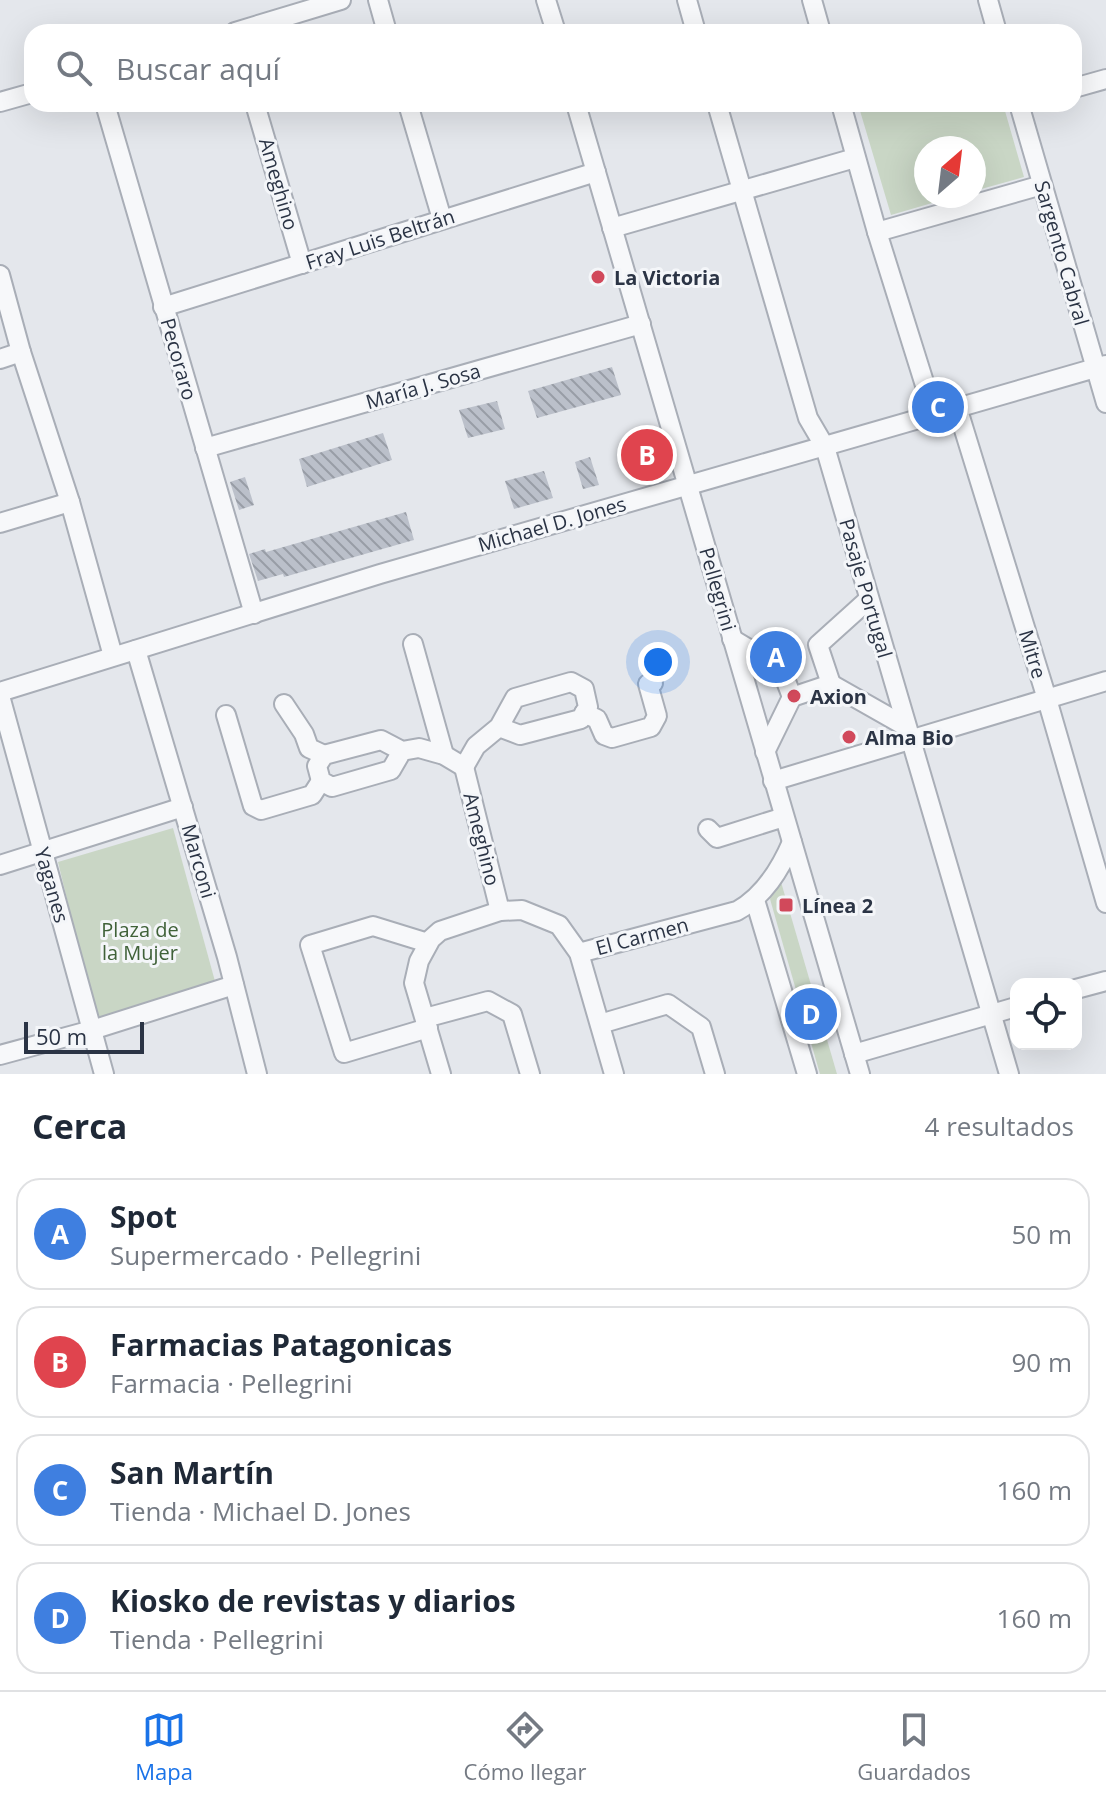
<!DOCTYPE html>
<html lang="es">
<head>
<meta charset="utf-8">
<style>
	:root { --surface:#fff; --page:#f6f6f7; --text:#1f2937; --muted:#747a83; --line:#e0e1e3; --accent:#1a73e8 }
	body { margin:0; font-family:"Open Sans",sans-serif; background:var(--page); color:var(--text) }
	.controls { position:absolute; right:24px; bottom:24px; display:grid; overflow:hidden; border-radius:16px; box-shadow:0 8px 32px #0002 }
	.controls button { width:72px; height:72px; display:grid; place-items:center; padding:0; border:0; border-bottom:2px solid var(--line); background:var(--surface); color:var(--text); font:40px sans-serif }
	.compass { position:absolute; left:914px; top:136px; width:72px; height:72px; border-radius:50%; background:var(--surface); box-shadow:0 8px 32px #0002; rotate:28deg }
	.scale { position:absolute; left:24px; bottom:20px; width:120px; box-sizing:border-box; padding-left:8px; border:4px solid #2b3445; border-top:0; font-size:22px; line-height:28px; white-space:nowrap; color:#2b3445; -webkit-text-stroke:6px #f4f6f9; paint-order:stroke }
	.you { position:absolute; left:658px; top:662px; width:28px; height:28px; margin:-20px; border:6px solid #fff; border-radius:50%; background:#1a73e8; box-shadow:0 0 0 12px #1a73e833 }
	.badge { display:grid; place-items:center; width:52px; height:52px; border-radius:50%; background:var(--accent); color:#fff; font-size:26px; font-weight:700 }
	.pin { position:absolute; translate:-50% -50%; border:4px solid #fff; box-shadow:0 2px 8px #0006 }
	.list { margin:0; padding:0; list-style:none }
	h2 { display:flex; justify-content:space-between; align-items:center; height:104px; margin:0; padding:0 32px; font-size:34px }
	h2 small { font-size:26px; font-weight:400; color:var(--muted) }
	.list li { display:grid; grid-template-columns:52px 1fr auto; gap:24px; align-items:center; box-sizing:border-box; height:112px; margin:0 16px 16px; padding:0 16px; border:2px solid var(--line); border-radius:24px }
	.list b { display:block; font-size:30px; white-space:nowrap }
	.list p { margin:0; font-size:26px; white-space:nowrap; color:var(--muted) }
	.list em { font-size:26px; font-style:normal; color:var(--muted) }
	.icon { flex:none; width:44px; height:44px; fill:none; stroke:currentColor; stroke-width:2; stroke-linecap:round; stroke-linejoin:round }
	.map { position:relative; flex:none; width:1106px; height:1074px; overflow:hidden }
	.search { position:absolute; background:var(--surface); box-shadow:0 8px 32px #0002; left:24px; right:24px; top:24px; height:88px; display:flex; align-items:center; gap:20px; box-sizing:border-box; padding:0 28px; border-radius:24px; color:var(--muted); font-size:30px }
	.sheet { height:616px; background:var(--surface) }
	nav { display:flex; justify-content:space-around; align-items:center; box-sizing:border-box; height:112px; border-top:2px solid var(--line); background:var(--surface); font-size:22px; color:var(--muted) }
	nav a { display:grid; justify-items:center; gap:4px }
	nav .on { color:var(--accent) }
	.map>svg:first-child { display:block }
	.green { fill:#c9d6c5 }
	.building { fill:url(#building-back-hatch) }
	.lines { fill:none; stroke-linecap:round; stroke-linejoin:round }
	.minor-casing { stroke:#a9aeb7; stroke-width:22 }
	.minor { stroke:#f7f8fa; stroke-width:18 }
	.poi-dot { fill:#d1495b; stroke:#f4f6f9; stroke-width:3 }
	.labels { text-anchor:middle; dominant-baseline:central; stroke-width:6; stroke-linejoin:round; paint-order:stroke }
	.street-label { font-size:20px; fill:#2b3445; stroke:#f4f6f9 }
	.poi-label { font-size:20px; font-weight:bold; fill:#2b3445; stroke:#f4f6f9; text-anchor:start }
	.park-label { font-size:20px; fill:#3f6138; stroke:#f4f6f9 }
</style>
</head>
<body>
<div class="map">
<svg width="1106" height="1074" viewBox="0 0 1106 1074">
	<defs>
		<pattern id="building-back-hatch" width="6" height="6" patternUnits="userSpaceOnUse" patternTransform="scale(2)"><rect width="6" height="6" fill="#bbc0ca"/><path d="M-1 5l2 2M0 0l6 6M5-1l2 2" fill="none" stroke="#989da6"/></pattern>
	</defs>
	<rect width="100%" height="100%" fill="#e4e7ec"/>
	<g class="green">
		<polygon points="858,104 1003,104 1024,177 974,191 974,148 926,148 926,196 956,196 891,215"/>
		<polygon points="173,828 216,985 97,1023 58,862"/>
		<polygon points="781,882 837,1074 820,1074 770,899"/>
	</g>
	<g class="building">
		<polygon points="612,367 621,395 537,418 528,391"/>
		<polygon points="497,401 505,429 468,438 459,410"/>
		<polygon points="383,433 392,460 307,487 299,459"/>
		<polygon points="590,457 599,485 583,489 575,462"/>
		<polygon points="544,471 553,498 514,509 505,481"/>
		<polygon points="245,477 254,505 239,510 230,482"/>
		<polygon points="406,512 414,540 284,577 283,574 258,581 249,554 265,549 266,552"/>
	</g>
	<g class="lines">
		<defs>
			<g id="minor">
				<polyline points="378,0 387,32"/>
				<polyline points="546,0 556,32"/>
				<polyline points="687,0 696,32"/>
				<polyline points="812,0 821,32"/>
				<polyline points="988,0 997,32"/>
				<polyline points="235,32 341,0"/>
				<polyline points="1074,88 1106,79"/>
				<polyline points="0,102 32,93"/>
				<polyline points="105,104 254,614"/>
				<polyline points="255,104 302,264"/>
				<polyline points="408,104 442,219"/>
				<polyline points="576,104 860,1074"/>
				<polyline points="717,104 808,418 825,447 1009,1074"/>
				<polyline points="841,104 877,232 934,414"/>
				<polyline points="1019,104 1106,403"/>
				<polyline points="612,228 855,158"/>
				<polyline points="877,232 1042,185"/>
				<polyline points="0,275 21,352 70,502 113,656"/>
				<polyline points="163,307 596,172"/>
				<polyline points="0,359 21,352"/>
				<polyline points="957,407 1047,699 1106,903"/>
				<polyline points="205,448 641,324"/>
				<polyline points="0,523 70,502"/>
				<polyline points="732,639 781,668 792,697"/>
				<polyline points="413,644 444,755"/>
				<polyline points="136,650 227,957 257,1074"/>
				<polyline points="831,684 818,645 869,599"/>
				<polyline points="0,692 380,574 1106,365"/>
				<polyline points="0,696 104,1074"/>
				<polyline points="284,704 304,734 309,748 324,755"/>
				<polyline points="584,713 597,719 604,735 612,738 651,727 657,716 648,684 653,683"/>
				<polyline points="226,715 253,806 261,810 312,795 321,781"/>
				<polyline points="402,751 391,770 332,787 321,781 317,766 324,755 381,740 402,751 419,748 444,755 464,767 476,746 499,727 515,698 571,682 584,689 588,707 581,719 520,735 499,727"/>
				<polyline points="765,752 792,697 831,684 905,726"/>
				<polyline points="464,767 500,911"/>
				<polyline points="773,781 1106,681"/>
				<polyline points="708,829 717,838 784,817"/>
				<polyline points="0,865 183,807"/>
				<polyline points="755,900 807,1074"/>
				<path d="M579 953 737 911C764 896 780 870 792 842"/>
				<polyline points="1076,989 1106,981"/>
				<polyline points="425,1018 488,1001 512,1014 530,1074"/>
				<polyline points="600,1024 668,1004 701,1027 715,1074"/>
				<polyline points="428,1028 344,1053 310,945 373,926 428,943"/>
				<polyline points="854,1054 1016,1007"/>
				<polyline points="0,1055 92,1030 234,985"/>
				<polyline points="441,1074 414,983 419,961 431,939 440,931 500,911 522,910 559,925 579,953 614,1074"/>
			</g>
		</defs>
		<use href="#minor" class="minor-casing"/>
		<use href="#minor" class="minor"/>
	</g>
	<g class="poi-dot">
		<circle cx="598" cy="277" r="8"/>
		<circle cx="794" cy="696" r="8"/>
		<circle cx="849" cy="737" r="8"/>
		<rect x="778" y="897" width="16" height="16" rx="4"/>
	</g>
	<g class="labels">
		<g class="street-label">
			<text transform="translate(279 184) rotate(74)">Ameghino</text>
			<text transform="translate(380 239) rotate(-18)">Fray Luis Beltrán</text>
			<text transform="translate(1062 253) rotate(74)">Sargento Cabral</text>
			<text transform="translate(179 359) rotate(74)">Pecoraro</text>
			<text transform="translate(423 386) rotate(-16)">María J. Sosa</text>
			<text transform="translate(552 524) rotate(-16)">Michael D. Jones</text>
			<text transform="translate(866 588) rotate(74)">Pasaje Portugal</text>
			<text transform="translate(718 589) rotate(74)">Pellegrini</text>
			<text transform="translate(1033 654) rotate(73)">Mitre</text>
			<text transform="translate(482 839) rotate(76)">Ameghino</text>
			<text transform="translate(199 861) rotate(74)">Marconi</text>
			<text transform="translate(52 885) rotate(74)">Yaganes</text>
			<text transform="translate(642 936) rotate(-15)">El Carmen</text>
		</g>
		<g class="poi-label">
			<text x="614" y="277">La Victoria</text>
			<text x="810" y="696">Axion</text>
			<text x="865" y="737">Alma Bio</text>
			<text x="802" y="905">Línea 2</text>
		</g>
		<g class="park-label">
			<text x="140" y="929">Plaza de<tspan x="140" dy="23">la Mujer</tspan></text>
		</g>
	</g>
</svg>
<div class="controls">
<button><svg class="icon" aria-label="locate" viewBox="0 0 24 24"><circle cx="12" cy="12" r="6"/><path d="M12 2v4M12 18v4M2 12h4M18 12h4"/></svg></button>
</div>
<svg class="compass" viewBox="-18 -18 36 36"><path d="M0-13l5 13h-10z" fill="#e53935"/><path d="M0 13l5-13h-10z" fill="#747a83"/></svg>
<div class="scale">50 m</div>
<div class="you"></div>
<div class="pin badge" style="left:776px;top:657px;background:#3f7fe0">A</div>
<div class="pin badge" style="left:647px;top:455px;background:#e0444e">B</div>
<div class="pin badge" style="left:938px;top:407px;background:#3f7fe0">C</div>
<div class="pin badge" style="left:811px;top:1014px;background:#3f7fe0">D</div>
<div class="search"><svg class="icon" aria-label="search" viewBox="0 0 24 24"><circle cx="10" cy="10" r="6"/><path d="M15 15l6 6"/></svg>Buscar aquí</div>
</div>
<section class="sheet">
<h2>Cerca<small>4 resultados</small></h2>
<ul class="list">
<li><span class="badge" style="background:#3f7fe0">A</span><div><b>Spot</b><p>Supermercado · Pellegrini</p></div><em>50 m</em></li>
<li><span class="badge" style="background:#e0444e">B</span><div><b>Farmacias Patagonicas</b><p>Farmacia · Pellegrini</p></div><em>90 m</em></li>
<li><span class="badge" style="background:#3f7fe0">C</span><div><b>San Martín</b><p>Tienda · Michael D. Jones</p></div><em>160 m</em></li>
<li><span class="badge" style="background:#3f7fe0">D</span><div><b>Kiosko de revistas y diarios</b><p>Tienda · Pellegrini</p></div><em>160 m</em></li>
</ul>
</section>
<nav>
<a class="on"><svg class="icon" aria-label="map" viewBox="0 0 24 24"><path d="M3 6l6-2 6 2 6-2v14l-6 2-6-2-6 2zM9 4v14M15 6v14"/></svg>Mapa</a>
<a><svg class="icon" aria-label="directions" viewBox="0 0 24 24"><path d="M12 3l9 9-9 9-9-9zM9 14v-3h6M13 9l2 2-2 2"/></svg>Cómo llegar</a>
<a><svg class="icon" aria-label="saved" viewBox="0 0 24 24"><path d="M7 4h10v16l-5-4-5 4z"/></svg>Guardados</a>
</nav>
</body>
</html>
